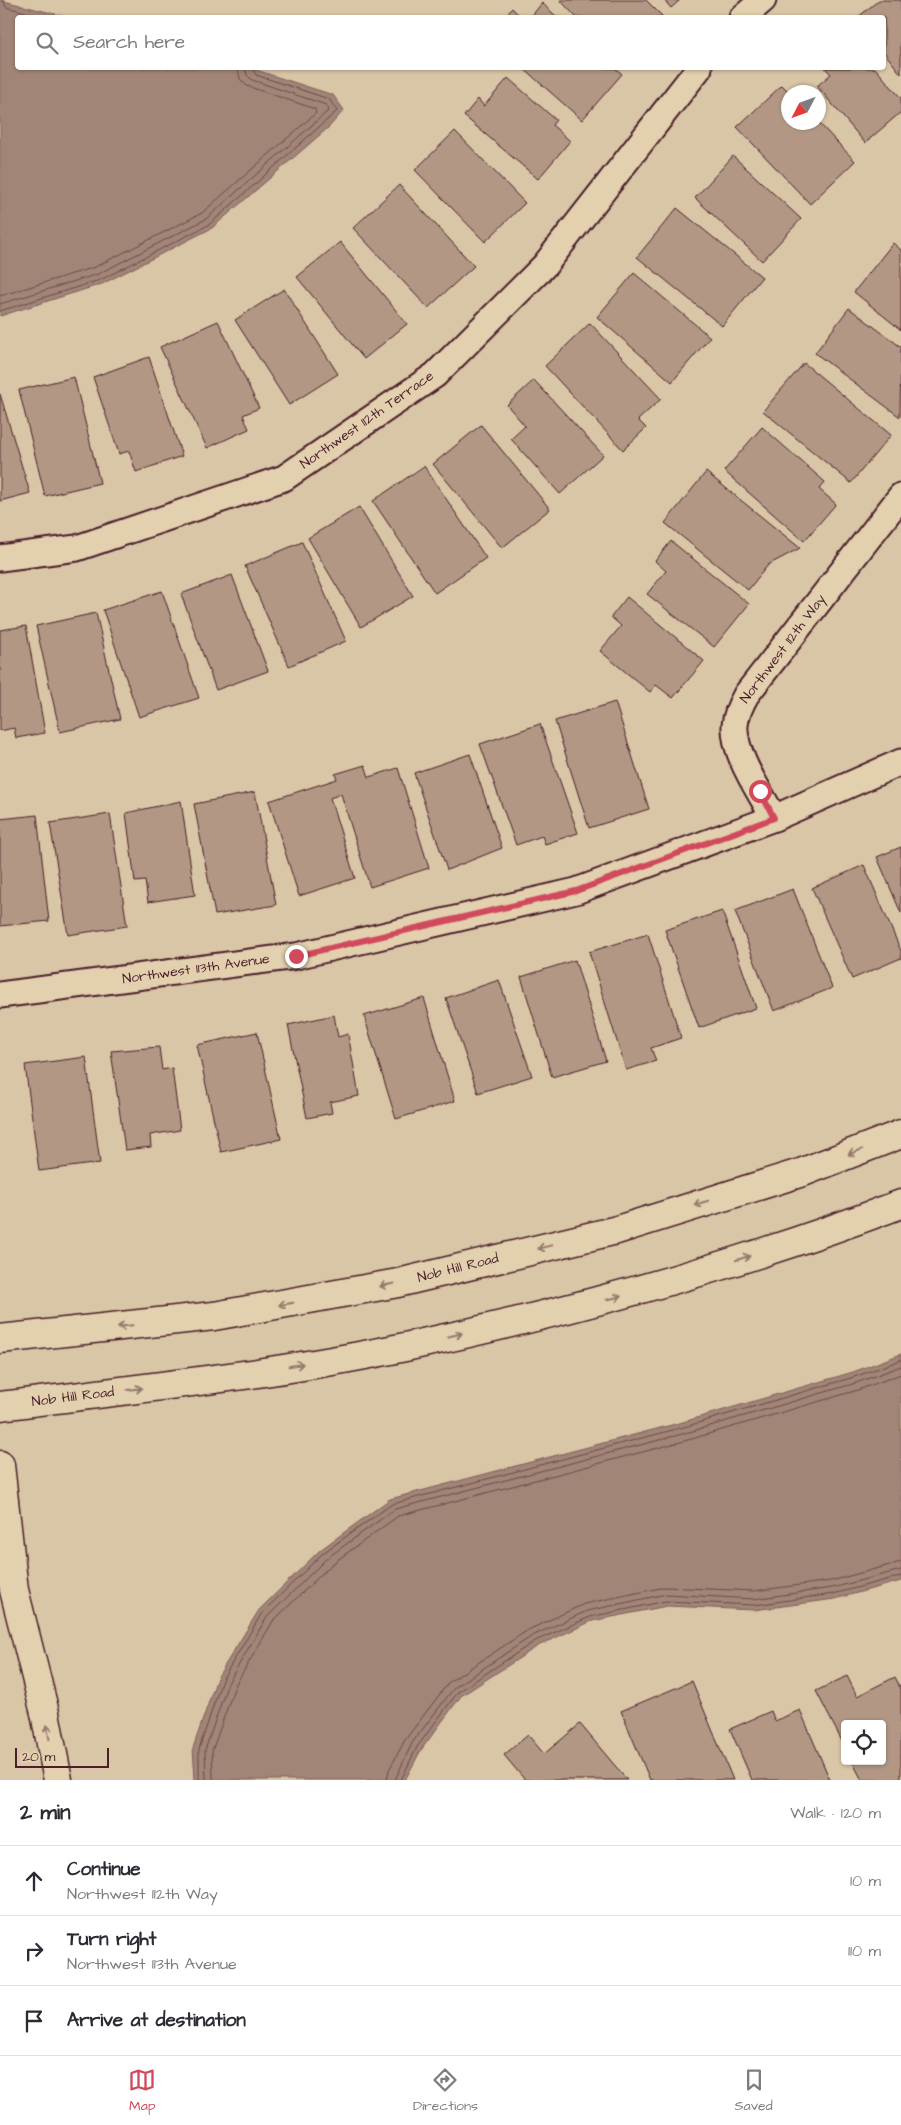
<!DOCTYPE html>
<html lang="en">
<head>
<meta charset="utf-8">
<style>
	:root { --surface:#fff; --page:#f2f2f3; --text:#2b2b33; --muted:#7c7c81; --line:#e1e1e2; --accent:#d1495b }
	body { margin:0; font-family:"Architects Daughter",sans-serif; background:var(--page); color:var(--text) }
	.controls { position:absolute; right:15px; bottom:15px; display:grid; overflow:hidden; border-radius:5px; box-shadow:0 1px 4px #0004 }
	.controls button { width:45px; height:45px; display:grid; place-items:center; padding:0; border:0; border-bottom:1px solid var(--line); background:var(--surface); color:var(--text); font:25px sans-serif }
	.compass { position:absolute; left:781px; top:85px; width:45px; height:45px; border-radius:50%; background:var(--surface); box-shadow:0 1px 4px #0004; rotate:229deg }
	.scale { position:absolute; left:15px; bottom:12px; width:94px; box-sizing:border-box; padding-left:5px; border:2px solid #4a1f2b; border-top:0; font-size:14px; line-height:18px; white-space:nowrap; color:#4a1f2b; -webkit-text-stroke:4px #e2d0ae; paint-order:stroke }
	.stop { position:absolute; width:15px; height:15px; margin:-11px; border:4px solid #d1495b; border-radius:50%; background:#fff }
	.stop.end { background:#d1495b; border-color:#fff; box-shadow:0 1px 5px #0008 }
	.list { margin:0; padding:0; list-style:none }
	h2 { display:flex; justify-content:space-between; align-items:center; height:65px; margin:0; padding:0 20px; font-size:21px }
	h2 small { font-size:16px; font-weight:400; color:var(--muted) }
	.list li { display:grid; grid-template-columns:32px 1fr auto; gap:15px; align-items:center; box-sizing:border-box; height:70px; padding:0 20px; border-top:1px solid var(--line) }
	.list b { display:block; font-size:19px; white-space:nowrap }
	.list p { margin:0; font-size:16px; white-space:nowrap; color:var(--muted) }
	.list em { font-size:16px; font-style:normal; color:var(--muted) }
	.icon { flex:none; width:28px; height:28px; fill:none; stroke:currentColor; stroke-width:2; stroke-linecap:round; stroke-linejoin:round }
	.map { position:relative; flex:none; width:901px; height:1780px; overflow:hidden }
	.search { position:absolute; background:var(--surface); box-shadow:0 1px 4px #0004; left:15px; right:15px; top:15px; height:55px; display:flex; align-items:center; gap:12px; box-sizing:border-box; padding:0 18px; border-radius:5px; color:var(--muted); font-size:19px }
	.sheet { height:275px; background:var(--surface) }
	nav { display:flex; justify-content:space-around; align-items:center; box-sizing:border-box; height:70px; border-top:1px solid var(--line); background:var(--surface); font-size:14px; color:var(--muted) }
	nav a { display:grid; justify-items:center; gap:2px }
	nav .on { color:var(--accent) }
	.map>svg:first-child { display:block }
	.water { fill:#a18577; stroke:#7e5c59 }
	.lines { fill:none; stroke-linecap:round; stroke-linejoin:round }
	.shore { stroke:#6d4849; stroke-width:1 }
	.building { fill:#b19784; stroke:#4a1f2b }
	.minor-casing { stroke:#4a1f2b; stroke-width:29 }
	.tertiary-casing { stroke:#4a1f2b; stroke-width:31 }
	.secondary-casing { stroke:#4a1f2b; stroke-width:31 }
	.minor { stroke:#e2d0ae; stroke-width:25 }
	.tertiary { stroke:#e2d0ae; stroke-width:28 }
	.secondary { stroke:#e2d0ae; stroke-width:28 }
	.oneway { stroke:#96786c }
	.route { stroke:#d1495b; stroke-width:6 }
	.labels { text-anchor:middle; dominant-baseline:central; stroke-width:4.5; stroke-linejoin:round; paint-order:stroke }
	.street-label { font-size:14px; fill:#4a1f2b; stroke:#e2d0ae }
</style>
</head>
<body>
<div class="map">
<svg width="901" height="1780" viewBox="0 0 901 1780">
	<rect width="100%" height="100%" fill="#d9c6a6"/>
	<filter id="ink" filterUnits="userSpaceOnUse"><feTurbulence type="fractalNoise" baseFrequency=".02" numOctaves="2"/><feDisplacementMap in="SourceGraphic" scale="10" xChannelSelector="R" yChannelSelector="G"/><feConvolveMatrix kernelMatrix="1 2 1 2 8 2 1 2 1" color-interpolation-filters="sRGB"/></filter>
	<g filter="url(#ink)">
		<g class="water">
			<polygon points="0,0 67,17 18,18 18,68 250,68 333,95 344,110 329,127 212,228 102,284 0,316"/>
			<polygon points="901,1354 901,1581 835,1599 754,1610 667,1606 592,1621 538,1646 461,1696 421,1750 405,1780 195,1780 193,1748 217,1678 259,1610 320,1550 390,1499 683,1422 853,1372"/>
		</g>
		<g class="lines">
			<g class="shore">
				<polyline points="3,0 6,7 47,18"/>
				<polyline points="0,296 95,267 202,213 316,113 315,109 247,86 240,79 238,68"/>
				<polyline points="0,304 98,274 206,219 329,110 326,105 252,80 247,75 245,68"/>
				<polyline points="0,311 100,280 210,224 337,111 329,99 256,75 252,68"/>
				<polyline points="199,1780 199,1749 222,1680 262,1613 323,1553 392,1504 684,1427 854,1377 901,1360"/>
				<polyline points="206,1780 205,1750 228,1683 267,1617 327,1558 395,1509 686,1433 856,1383 901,1366"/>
				<polyline points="213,1780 212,1751 235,1686 273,1621 332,1564 398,1516 688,1440 858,1390 901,1374"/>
				<polyline points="387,1780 389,1770 405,1740 449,1682 528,1630 584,1604 665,1587 754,1591 831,1581 901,1562"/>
				<polyline points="395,1780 412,1743 454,1688 532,1636 587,1611 666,1594 754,1599 832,1588 901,1570"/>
				<polyline points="401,1780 417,1747 458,1692 535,1641 590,1617 666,1601 754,1605 833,1594 901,1576"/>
			</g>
		</g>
		<g class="building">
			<polygon points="560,0 646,0 664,18 577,18"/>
			<polygon points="664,0 680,0 671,8"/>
			<polygon points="879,0 901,0 901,74 884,52 884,18 857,18"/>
			<polygon points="542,3 558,18 530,18"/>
			<polygon points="512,8 522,18 504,18"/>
			<polygon points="523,68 615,68 622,74 582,120"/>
			<polygon points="825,68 875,68 901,98 901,112 865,143 817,86 831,74"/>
			<polygon points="508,78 556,120 552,125 570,141 538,179 464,116 478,99 484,106"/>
			<polygon points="782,85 789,92 788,122 818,122 855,161 810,204 737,127"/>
			<polygon points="455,131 525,203 485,242 415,170"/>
			<polygon points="733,156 801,219 762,261 695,198"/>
			<polygon points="399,185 474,266 428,308 353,228"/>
			<polygon points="677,208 762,277 722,326 637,257"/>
			<polygon points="340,242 407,324 364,359 297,277"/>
			<polygon points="893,243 901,250 901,330 854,292"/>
			<polygon points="634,273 710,337 672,382 597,317"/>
			<polygon points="284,289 338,374 289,405 235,320"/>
			<polygon points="849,308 901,347 900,417 815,353"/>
			<polygon points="218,321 259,408 243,415 249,429 207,448 160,347"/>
			<polygon points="590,323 661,399 638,420 646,428 623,450 545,366"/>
			<polygon points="149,357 182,456 136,472 129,451 119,454 93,377"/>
			<polygon points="804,363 891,435 851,483 763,411"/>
			<polygon points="74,377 100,483 45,496 19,390"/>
			<polygon points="534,380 603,455 560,494 511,439 525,426 507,405"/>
			<polygon points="0,394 30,493 0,501"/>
			<polygon points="481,425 550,509 502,548 433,464"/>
			<polygon points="762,427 825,482 819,489 836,504 804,541 724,471"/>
			<polygon points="424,466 486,558 435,593 373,501"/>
			<polygon points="706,472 800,548 768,565 748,590 665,523"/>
			<polygon points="359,507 413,596 361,627 308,538"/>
			<polygon points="671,541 749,604 714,647 647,594 666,571 655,561"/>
			<polygon points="302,542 346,641 289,666 245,566"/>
			<polygon points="232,575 268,671 216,690 181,594"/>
			<polygon points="162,591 199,698 139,717 103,610"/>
			<polygon points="627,597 704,661 673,698 656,685 650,692 600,651 621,626 611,617"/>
			<polygon points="96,613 120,719 60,732 36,626"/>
			<polygon points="26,626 45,733 16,738 14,728 0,731 0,630"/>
			<polygon points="615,702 649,809 589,828 555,721"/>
			<polygon points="540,724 578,833 545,844 542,836 516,845 480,744"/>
			<polygon points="470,754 502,848 447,870 414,773"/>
			<polygon points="365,765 369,777 398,768 429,868 370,887 341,794 330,798 355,878 299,896 269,801 337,779 335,774"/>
			<polygon points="255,792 276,905 215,915 194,804"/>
			<polygon points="181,801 195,895 148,902 145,881 135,882 126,813"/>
			<polygon points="110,814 127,926 68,935 50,823"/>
			<polygon points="37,815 49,921 0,926 0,819"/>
			<polygon points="901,847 901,913 877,857"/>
			<polygon points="864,865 901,951 901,958 852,979 812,888"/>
			<polygon points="793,889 832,988 774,1011 735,911"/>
			<polygon points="722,911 756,1008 699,1028 665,930"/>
			<polygon points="648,934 681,1038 651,1048 656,1061 626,1070 589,952"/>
			<polygon points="575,960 606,1061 552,1077 521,977"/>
			<polygon points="499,980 532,1076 478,1093 446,998"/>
			<polygon points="424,998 455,1101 396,1119 364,1016"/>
			<polygon points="334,1015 338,1037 348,1034 359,1096 330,1102 332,1113 307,1118 288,1025"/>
			<polygon points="257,1032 281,1139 221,1152 197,1045"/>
			<polygon points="159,1047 162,1070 172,1068 180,1130 150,1135 151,1147 125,1150 111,1051"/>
			<polygon points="86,1057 100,1163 39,1171 25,1065"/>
			<polygon points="847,1676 857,1696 895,1677 901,1689 901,1777 895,1780 862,1780 852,1761 882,1761 882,1724 845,1724 845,1747 816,1691"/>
			<polygon points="692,1681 733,1780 650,1780 621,1711"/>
			<polygon points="800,1710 830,1780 752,1780 730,1729 771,1711 775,1721"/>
			<polygon points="580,1724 627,1780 525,1780 504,1755 528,1735 544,1754"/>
		</g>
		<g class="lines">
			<defs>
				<g id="minor">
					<polyline points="742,18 763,0"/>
					<polyline points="0,558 77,548 284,478 435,375 545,265 699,68"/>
					<path d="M774 818C760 792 733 754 735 725 736 715 741 704 746 695L901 496"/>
					<polyline points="0,995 296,956 576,891 774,818 901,762"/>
				</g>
				<polyline id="tertiary" points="0,1465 14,1590 45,1713 58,1780"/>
				<g id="secondary">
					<polyline points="0,1339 214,1316 398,1283 617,1230 803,1172 901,1134"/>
					<path d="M0 1406C135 1389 272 1375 405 1347 574 1311 740 1265 901 1204"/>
				</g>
			</defs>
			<use href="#minor" class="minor-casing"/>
			<use href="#tertiary" class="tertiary-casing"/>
			<use href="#secondary" class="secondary-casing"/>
			<use href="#minor" class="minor"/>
			<use href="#tertiary" class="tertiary"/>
			<use href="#secondary" class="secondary"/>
		</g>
		<defs><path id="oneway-shaft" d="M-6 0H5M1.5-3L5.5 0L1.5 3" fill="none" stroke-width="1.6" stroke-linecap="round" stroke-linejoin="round" transform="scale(1.25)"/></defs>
		<g class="oneway">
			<use href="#oneway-shaft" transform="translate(855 1152) rotate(159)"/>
			<use href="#oneway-shaft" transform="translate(701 1203) rotate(163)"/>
			<use href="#oneway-shaft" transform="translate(545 1247) rotate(166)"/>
			<use href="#oneway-shaft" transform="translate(743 1258) rotate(-18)"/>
			<use href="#oneway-shaft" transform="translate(387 1285) rotate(169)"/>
			<use href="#oneway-shaft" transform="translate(614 1298) rotate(-13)"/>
			<use href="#oneway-shaft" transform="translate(286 1304) rotate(170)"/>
			<use href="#oneway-shaft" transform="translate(125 1326) rotate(174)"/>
			<use href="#oneway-shaft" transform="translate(455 1335) rotate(-13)"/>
			<use href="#oneway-shaft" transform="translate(296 1365) rotate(-10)"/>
			<use href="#oneway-shaft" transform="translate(135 1389) rotate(-7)"/>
			<use href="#oneway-shaft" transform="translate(48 1732) rotate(-101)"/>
		</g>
	</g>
	<g class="lines" filter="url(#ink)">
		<polyline class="route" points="296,956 576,891 774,818 760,791"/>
	</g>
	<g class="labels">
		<g class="street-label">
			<text transform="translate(367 420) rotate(-35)">Northwest 112th Terrace</text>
			<text transform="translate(783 649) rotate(-53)">Northwest 112th Way</text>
			<text transform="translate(196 969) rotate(-8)">Northwest 113th Avenue</text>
			<text transform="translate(458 1268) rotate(-14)">Nob Hill Road</text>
			<text transform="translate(73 1397) rotate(-7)">Nob Hill Road</text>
		</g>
	</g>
</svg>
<div class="controls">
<button><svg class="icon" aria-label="locate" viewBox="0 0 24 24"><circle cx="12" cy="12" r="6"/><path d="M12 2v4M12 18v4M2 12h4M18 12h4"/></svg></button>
</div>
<svg class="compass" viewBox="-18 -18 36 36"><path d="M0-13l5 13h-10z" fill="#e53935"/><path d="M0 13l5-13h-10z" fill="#7c7c81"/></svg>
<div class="scale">20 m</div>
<div class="stop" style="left:760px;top:791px"></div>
<div class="stop end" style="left:296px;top:956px"></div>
<div class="search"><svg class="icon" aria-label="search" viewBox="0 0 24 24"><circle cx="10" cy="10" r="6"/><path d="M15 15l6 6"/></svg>Search here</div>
</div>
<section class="sheet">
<h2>2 min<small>Walk · 120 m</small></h2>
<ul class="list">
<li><svg class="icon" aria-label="ahead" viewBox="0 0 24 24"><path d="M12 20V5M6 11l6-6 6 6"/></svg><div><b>Continue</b><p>Northwest 112th Way</p></div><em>10 m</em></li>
<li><svg class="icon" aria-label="right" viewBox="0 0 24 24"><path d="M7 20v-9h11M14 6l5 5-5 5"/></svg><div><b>Turn right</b><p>Northwest 113th Avenue</p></div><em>110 m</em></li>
<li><svg class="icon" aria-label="arrive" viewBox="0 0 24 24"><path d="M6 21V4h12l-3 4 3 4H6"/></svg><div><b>Arrive at destination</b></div></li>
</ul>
</section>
<nav>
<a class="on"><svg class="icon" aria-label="map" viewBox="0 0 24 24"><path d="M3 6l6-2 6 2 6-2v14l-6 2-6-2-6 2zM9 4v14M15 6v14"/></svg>Map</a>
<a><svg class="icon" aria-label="directions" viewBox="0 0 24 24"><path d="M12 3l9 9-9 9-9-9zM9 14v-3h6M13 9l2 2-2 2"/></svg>Directions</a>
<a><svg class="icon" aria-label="saved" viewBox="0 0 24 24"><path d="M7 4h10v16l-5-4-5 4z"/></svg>Saved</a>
</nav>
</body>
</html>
